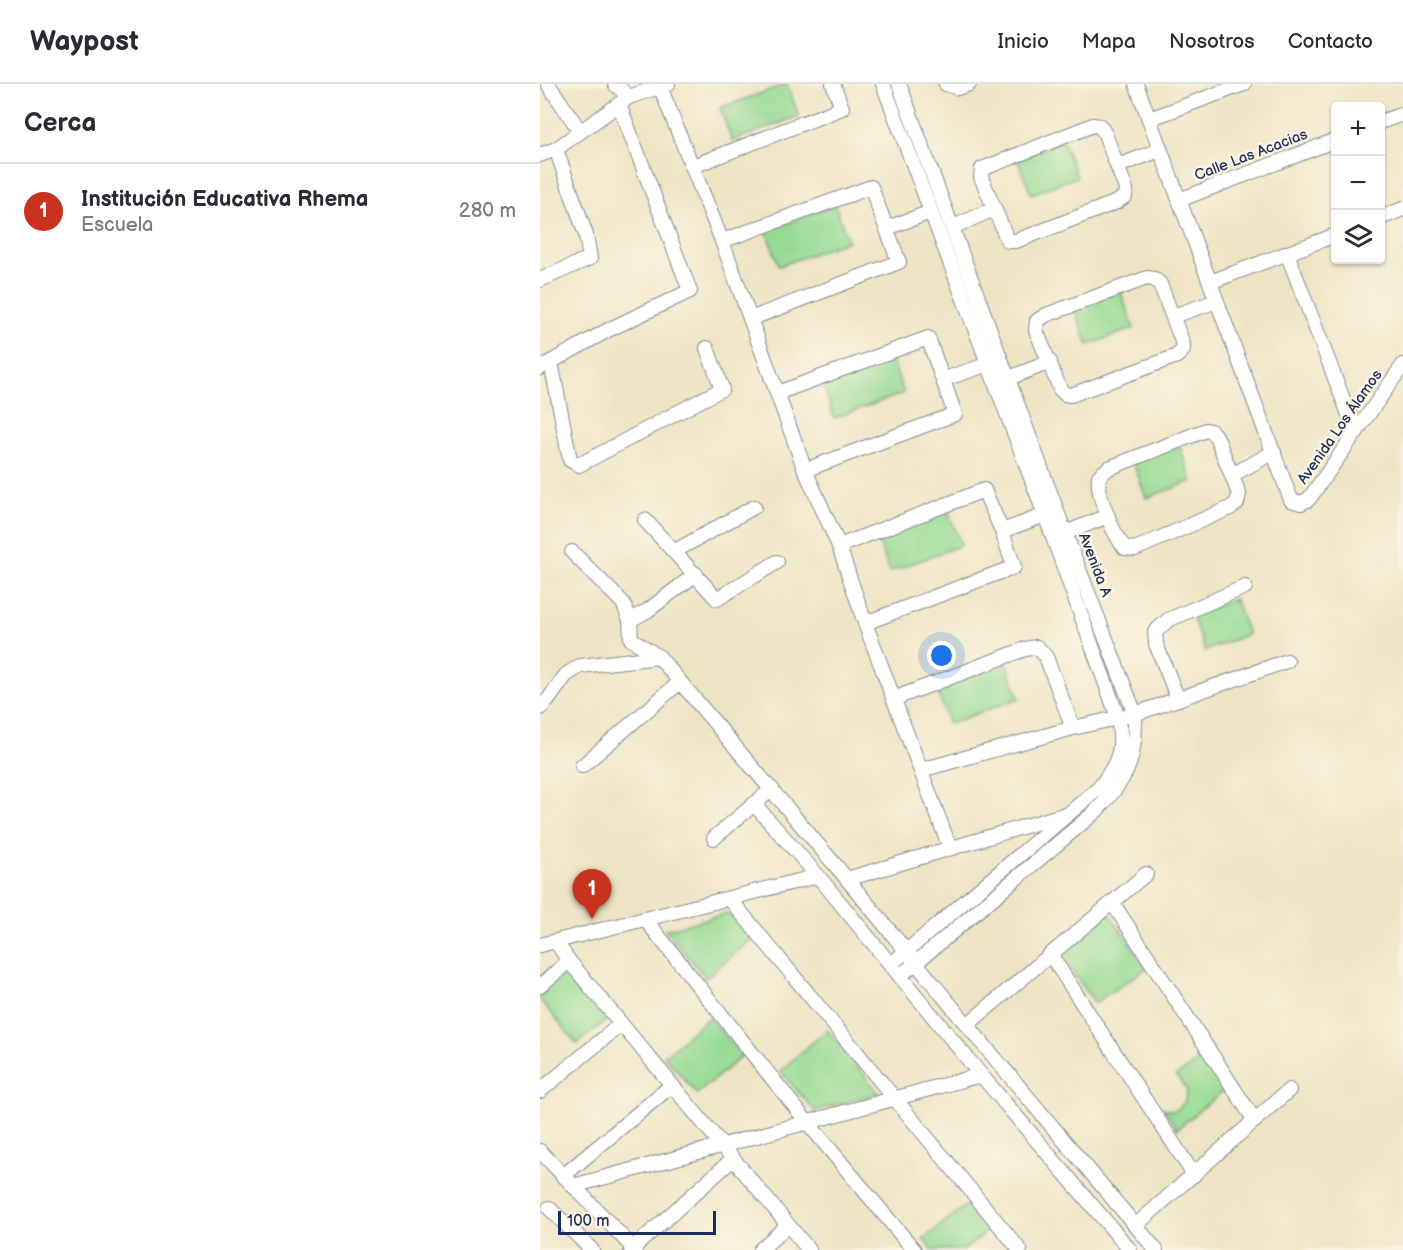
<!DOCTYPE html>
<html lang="es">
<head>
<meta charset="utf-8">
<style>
	:root { --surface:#fff; --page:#f7f7f7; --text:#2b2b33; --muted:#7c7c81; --line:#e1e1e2; --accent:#c8321e }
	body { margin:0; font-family:"Balsamiq Sans",sans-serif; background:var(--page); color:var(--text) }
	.controls { position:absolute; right:18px; top:18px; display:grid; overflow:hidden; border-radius:6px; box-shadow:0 2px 4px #0004 }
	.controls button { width:54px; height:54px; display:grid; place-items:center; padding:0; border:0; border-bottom:2px solid var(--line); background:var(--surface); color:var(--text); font:30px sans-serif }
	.scale { position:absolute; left:18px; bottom:15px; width:158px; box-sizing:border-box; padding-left:6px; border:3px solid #1b2f5e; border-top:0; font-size:16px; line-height:21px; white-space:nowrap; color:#1b2f5e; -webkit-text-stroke:4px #fcf5e5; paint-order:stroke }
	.you { position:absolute; left:402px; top:572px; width:21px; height:21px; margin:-15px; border:4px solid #fff; border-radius:50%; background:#1a73e8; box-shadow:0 0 0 9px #1a73e833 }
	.badge { display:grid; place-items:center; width:39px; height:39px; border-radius:50%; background:var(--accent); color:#fff; font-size:20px; font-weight:700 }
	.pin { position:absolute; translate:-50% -50px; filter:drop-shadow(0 2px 3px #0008) }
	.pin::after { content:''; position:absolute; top:32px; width:21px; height:18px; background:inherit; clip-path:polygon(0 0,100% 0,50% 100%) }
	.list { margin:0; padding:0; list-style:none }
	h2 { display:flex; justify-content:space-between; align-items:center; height:78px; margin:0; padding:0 24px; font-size:26px }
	h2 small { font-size:20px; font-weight:400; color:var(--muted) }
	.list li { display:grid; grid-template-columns:39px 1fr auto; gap:18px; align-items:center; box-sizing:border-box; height:96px; padding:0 24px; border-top:2px solid var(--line) }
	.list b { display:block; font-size:22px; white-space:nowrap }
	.list p { margin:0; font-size:20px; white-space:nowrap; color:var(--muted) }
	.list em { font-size:20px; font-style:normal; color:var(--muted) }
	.icon { flex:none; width:33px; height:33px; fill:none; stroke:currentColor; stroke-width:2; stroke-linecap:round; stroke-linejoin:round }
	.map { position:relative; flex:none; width:863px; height:1166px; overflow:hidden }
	header { display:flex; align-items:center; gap:36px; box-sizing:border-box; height:84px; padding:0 30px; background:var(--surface); border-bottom:2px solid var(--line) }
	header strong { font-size:28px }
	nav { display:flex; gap:33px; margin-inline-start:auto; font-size:21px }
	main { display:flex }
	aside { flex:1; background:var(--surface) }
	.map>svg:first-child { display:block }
	.green { fill:#95da93; stroke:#588478; stroke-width:1.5 }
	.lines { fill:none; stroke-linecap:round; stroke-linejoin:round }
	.minor-casing { stroke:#848a91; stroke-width:16 }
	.minor { stroke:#fff; stroke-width:14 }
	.labels { text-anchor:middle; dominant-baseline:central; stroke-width:5; stroke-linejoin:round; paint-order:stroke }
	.street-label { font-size:15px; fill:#1b2f5e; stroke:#fcf5e5 }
</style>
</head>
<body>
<header>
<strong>Waypost</strong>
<nav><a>Inicio</a><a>Mapa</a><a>Nosotros</a><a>Contacto</a></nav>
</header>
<main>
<aside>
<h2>Cerca<small></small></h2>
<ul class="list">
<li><span class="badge">1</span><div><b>Institución Educativa Rhema</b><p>Escuela</p></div><em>280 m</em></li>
</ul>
</aside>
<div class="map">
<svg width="863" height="1166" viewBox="0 0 863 1166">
	<rect width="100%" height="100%" fill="#fcf5e5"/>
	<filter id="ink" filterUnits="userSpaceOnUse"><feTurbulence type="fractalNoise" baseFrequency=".0167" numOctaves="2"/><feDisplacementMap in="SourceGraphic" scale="12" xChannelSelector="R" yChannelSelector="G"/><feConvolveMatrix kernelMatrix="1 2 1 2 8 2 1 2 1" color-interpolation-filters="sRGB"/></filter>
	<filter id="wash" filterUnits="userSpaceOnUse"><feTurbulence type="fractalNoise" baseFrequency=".008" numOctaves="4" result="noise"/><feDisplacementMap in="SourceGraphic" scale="24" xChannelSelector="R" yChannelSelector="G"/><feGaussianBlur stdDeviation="1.35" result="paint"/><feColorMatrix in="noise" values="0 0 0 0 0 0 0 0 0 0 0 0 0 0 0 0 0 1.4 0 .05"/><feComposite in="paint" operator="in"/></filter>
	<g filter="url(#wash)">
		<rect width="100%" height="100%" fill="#eee4c4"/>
		<g class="green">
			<polygon points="247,0 259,32 192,57 180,24"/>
			<polygon points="523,57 537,93 491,110 477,75"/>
			<polygon points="295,121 308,157 239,182 226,147"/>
			<polygon points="580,206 594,244 548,261 534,223"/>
			<polygon points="351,273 364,309 294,334 282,298"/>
			<polygon points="639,361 652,397 606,414 593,378"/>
			<polygon points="407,424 421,461 350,488 336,452"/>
			<polygon points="695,515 708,550 665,567 652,532"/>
			<polygon points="466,578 479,614 409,640 396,604"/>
			<polygon points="189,829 211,856 166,894 125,846"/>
			<polygon points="569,829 607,884 555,919 521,872"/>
			<polygon points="27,886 68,935 37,960 0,916 0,908"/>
			<polygon points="169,933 202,972 157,1010 124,972"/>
			<polygon points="287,946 339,1009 275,1027 240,987"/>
			<polygon points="662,974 684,1006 637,1045 623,1024 634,1027 644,1019 647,1006 636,992"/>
			<polygon points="429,1119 450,1145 424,1166 392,1166 383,1155"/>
		</g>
	</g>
	<g filter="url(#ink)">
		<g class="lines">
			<defs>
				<g id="minor">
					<polyline points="8,0 40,47"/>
					<polyline points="75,0 89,13"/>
					<polyline points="119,0 182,157 265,386 299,462 325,539 410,764"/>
					<path d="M343 0 505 431 578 634C584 666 579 677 560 703L350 881"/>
					<path d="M359 0 525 449 595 630C596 677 587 696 554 729L360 892"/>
					<polyline points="406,0 418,4 429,0"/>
					<polyline points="596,0 751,416 761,419 769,415 863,281"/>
					<polyline points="609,35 704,0"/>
					<polyline points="840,38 863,30"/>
					<polygon points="553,41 560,42 565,50 586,105 585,112 577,118 476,157 468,157 441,93 442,85"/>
					<polyline points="0,71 16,65 89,13 128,0"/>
					<polyline points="153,82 302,24 293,0"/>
					<polyline points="578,82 620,66"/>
					<polyline points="639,116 796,56"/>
					<polyline points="840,134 863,125"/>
					<polyline points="413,143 454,125"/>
					<polyline points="347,144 391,128"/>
					<polyline points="182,157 331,103 359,178 210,235"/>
					<polyline points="747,169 816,349"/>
					<polygon points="607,194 614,195 620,200 643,260 643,266 637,272 531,311 525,310 520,305 496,246 497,237 506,231"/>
					<polyline points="0,196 50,174 46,151 16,65"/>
					<polyline points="670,198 796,151"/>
					<polyline points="633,232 677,217"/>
					<polyline points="11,278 30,376 39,381 182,305 167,264"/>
					<polyline points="0,284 70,245 150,207 79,20"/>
					<polyline points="469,294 510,278"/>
					<polyline points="404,295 449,280"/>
					<polyline points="237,309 388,254 415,330 265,386"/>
					<path d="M666 346 671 347 677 354 699 410 697 419 690 424 595 465 585 464C573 450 556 410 559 392L569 384Z"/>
					<polyline points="692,391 734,368"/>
					<polyline points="105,436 177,515 237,478"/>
					<polyline points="462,447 505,431"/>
					<polyline points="525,449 568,432"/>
					<polyline points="299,462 444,406 462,447 474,483 325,539"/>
					<polyline points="135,467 214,423"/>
					<polyline points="32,468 83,519 90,536 91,555 119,573 307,795 427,941 616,1166"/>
					<polyline points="90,536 107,527 156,490"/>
					<polyline points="353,615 485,565 497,563 506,573 533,644"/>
					<polyline points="638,615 616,560 615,548 628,536 705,503"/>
					<polyline points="0,624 8,616 26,591 40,582 119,573"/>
					<polyline points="42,682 140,598"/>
					<polyline points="381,686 533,644 595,630 747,577"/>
					<polyline points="214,720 278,792 441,991 590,1166"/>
					<polyline points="174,754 232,705"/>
					<polyline points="307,795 523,731"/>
					<polyline points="189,814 480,1166"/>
					<polyline points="572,818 715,1037"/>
					<polyline points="105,835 267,1038 374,1166"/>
					<polyline points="16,858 29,877 269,1166"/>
					<polyline points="0,861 278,792"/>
					<polyline points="510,870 654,1091"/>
					<polyline points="0,902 29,877"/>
					<polyline points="427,941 606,790"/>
					<polyline points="0,1007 81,940"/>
					<polyline points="0,1067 95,1166"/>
					<polyline points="23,1092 132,1001"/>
					<polyline points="33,1102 441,991"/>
					<polyline points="9,1124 52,1166"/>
					<polyline points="595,1142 749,1006"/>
					<polyline points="91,1166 193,1075"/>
					<polyline points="220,1166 248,1141"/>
				</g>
			</defs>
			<use href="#minor" class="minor-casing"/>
			<use href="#minor" class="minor"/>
		</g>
	</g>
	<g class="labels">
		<g class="street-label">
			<text transform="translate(711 71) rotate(-21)">Calle Las Acacias</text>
			<text transform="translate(800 343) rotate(-55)">Avenida Los Álamos</text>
			<text transform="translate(555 481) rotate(69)">Avenida A</text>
		</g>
	</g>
</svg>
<div class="controls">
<button>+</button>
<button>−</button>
<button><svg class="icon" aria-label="layers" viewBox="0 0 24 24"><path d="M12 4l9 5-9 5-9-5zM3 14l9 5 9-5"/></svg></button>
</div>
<div class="scale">100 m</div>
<div class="you"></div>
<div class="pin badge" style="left:52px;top:835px">1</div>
</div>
</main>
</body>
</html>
